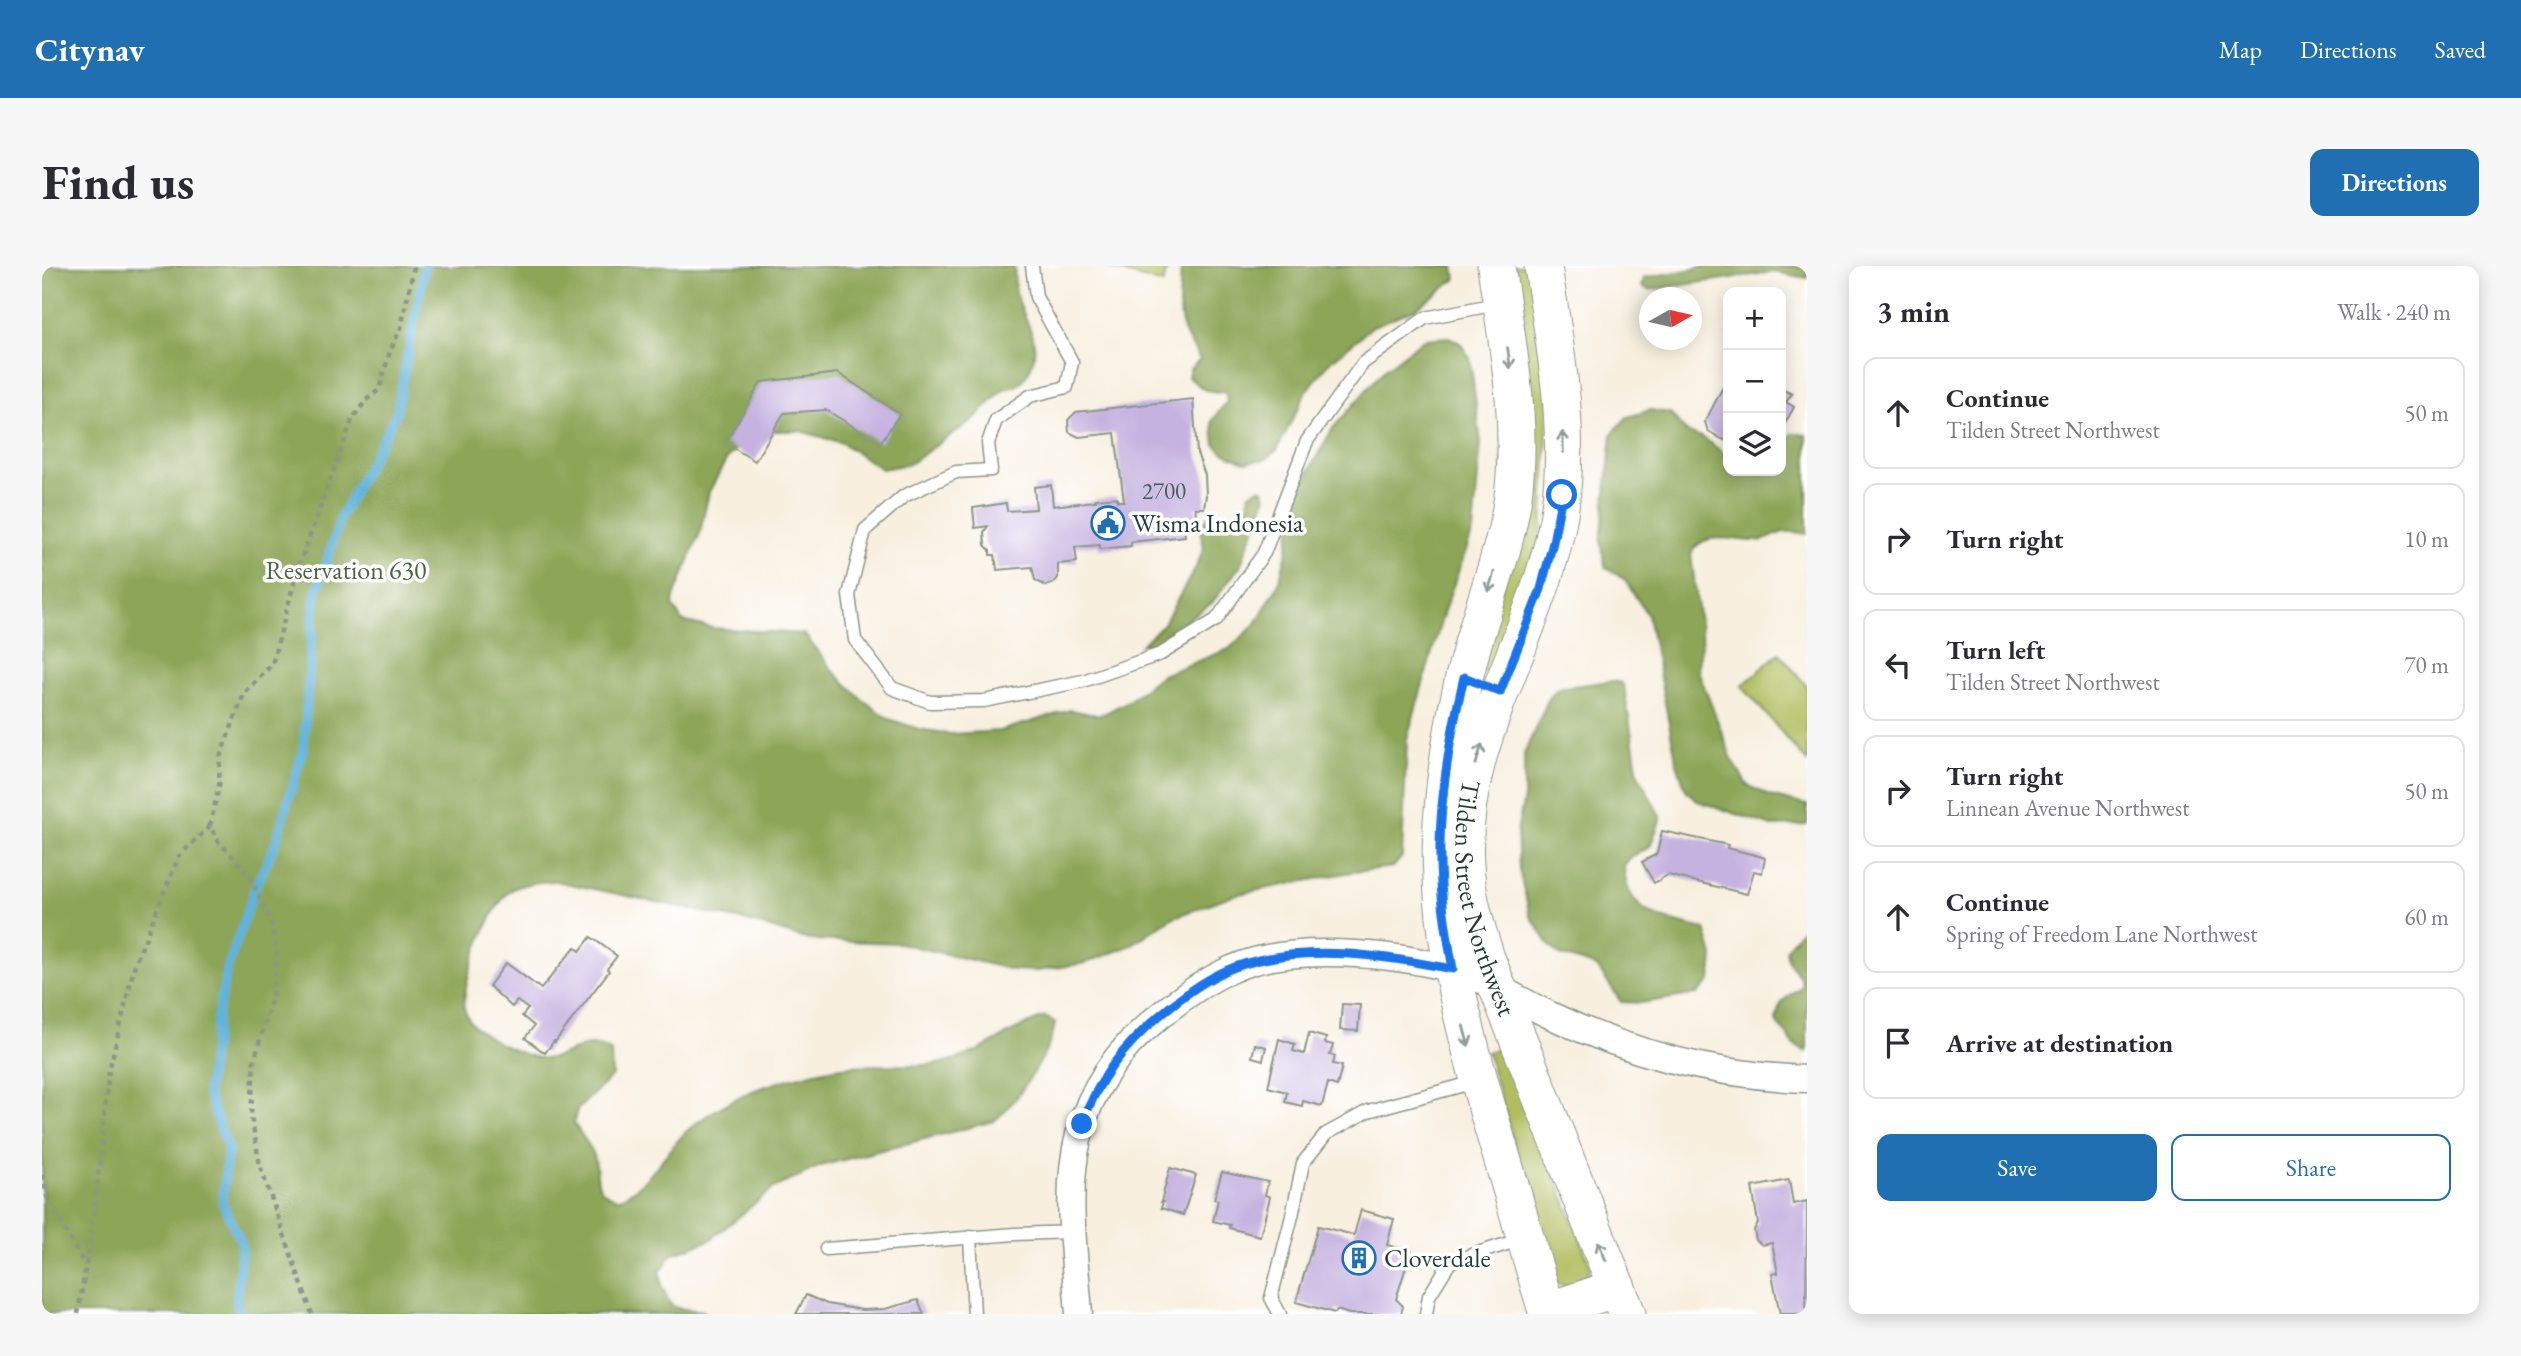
<!DOCTYPE html>
<html lang="en">
<head>
<meta charset="utf-8">
<style>
	:root { --surface:#fff; --page:#f7f7f7; --text:#2b2b33; --muted:#7c7c81; --line:#e1e1e2; --accent:#1f6fb2 }
	body { margin:0; font-family:"EB Garamond",serif; background:var(--page); color:var(--text) }
	.controls { position:absolute; right:21px; top:21px; display:grid; overflow:hidden; border-radius:14px; box-shadow:0 4px 18px #0003 }
	.controls button { width:63px; height:63px; display:grid; place-items:center; padding:0; border:0; border-bottom:2px solid var(--line); background:var(--surface); color:var(--text); font:35px sans-serif }
	.compass { position:absolute; left:1597px; top:21px; width:63px; height:63px; border-radius:50%; background:var(--surface); box-shadow:0 4px 18px #0003; rotate:82deg }
	.stop { position:absolute; width:21px; height:21px; margin:-16px; border:5px solid #1a73e8; border-radius:50%; background:#fff }
	.stop.end { background:#1a73e8; border-color:#fff; box-shadow:0 2px 7px #0008 }
	.list { margin:0; padding:0; list-style:none }
	h2 { display:flex; justify-content:space-between; align-items:center; height:91px; margin:0; padding:0 28px; font-size:30px }
	h2 small { font-size:23px; font-weight:400; color:var(--muted) }
	.list li { display:grid; grid-template-columns:46px 1fr auto; gap:21px; align-items:center; box-sizing:border-box; height:112px; margin:0 14px 14px; padding:0 14px; border:2px solid var(--line); border-radius:14px }
	.list b { display:block; font-size:26px; white-space:nowrap }
	.list p { margin:0; font-size:23px; white-space:nowrap; color:var(--muted) }
	.list em { font-size:23px; font-style:normal; color:var(--muted) }
	.actions { display:flex; gap:14px; padding:21px 28px }
	.actions a { flex:1; padding:16px 0; border:2px solid var(--accent); border-radius:14px; text-align:center; font-size:24px; color:var(--accent) }
	.actions .main { background:var(--accent); color:#fff }
	.icon { flex:none; width:38px; height:38px; fill:none; stroke:currentColor; stroke-width:2; stroke-linecap:round; stroke-linejoin:round }
	.map { position:relative; flex:none; width:1765px; height:1048px; overflow:hidden; border-radius:14px }
	header { display:flex; align-items:center; gap:42px; box-sizing:border-box; height:98px; padding:0 35px; background:var(--accent); color:#fff }
	header strong { font-size:33px }
	nav { display:flex; gap:38px; margin-inline-start:auto; font-size:24px }
	.intro { display:flex; align-items:center; justify-content:space-between; box-sizing:border-box; height:168px; padding:0 42px }
	h1 { margin:0; font-size:49px }
	.button { padding:18px 32px; border-radius:14px; background:var(--accent); color:#fff; font-size:24px; font-weight:700 }
	main { display:flex; gap:42px; padding:0 42px }
	aside { flex:1; background:var(--surface); border-radius:14px; box-shadow:0 4px 18px #0003 }
	.map>svg:first-child { display:block }
	.green { fill:#b1be60; stroke:#687e4a; stroke-width:2 }
	.forest { fill:#8ca556; stroke:#567145; stroke-width:2 }
	.lines { fill:none; stroke-linecap:round; stroke-linejoin:round }
	.stream { stroke:#61b3dc; stroke-width:9 }
	.building { fill:#c6b2e0 }
	.lane-casing { stroke:#8c968a; stroke-width:15 }
	.street-casing { stroke:#8c968a; stroke-width:29 }
	.secondary-casing { stroke:#8c968a; stroke-width:39 }
	.path { stroke:#8c968a; stroke-width:4.5; stroke-dasharray:5 5; stroke-linecap:butt }
	.lane { stroke:#fff; stroke-width:12 }
	.street { stroke:#fff; stroke-width:26 }
	.secondary { stroke:#fff; stroke-width:37 }
	.oneway { stroke:#8f9e9a }
	.route { stroke:#1a73e8; stroke-width:9 }
	.labels { text-anchor:middle; dominant-baseline:central; stroke-width:7; stroke-linejoin:round; paint-order:stroke }
	.number-label { font-size:23px; fill:#495a5f }
	.poi-label { font-size:26px; fill:#1f3d34; stroke:#fff; text-anchor:start }
	.park-label { font-size:26px; fill:#4b6441; stroke:#fff }
	.street-label { font-size:26px; fill:#1f3d34; stroke:#fff }
</style>
</head>
<body>
<header>
<strong>Citynav</strong>
<nav><a>Map</a><a>Directions</a><a>Saved</a></nav>
</header>
<div class="intro"><h1>Find us</h1><a class="button">Directions</a></div>
<main>
<div class="map">
<svg width="1765" height="1048" viewBox="0 0 1765 1048">
	<rect width="100%" height="100%" fill="#fff"/>
	<filter id="ink" filterUnits="userSpaceOnUse"><feTurbulence type="fractalNoise" baseFrequency=".0143" numOctaves="2"/><feDisplacementMap in="SourceGraphic" scale="14" xChannelSelector="R" yChannelSelector="G"/><feConvolveMatrix kernelMatrix="1 2 1 2 8 2 1 2 1" color-interpolation-filters="sRGB"/></filter>
	<filter id="wash" filterUnits="userSpaceOnUse"><feTurbulence type="fractalNoise" baseFrequency=".00686" numOctaves="4" result="noise"/><feDisplacementMap in="SourceGraphic" scale="28" xChannelSelector="R" yChannelSelector="G"/><feGaussianBlur stdDeviation="1.57" result="paint"/><feColorMatrix in="noise" values="0 0 0 0 0 0 0 0 0 0 0 0 0 0 0 0 0 1.4 0 .05"/><feComposite in="paint" operator="in"/></filter>
	<g filter="url(#wash)">
		<rect width="100%" height="100%" fill="#f8efdf"/>
		<g class="green">
			<polygon points="1060,0 1126,0 1121,18"/>
			<polygon points="1459,0 1488,0 1507,130 1500,264 1451,410 1434,402 1462,314"/>
			<polygon points="1737,387 1765,420 1765,496 1700,420"/>
			<path d="M1452 784 1464 785 1549 1001C1541 1015 1530 1024 1514 1018L1445 786Z"/>
		</g>
		<g class="forest">
			<path d="M0 0H972C973 7 972 15 973 22 979 55 1006 75 984 110 978 119 972 122 962 123L931 154 867 198 840 203 800 177 758 165H729L705 172 684 194 667 226 658 267 632 331 631 340 640 355 670 362 762 368 791 405 821 434 847 453 877 463 909 468 958 465 1028 444 1055 449 1064 447 1088 434 1118 410 1187 383 1213 359 1236 319 1246 283 1250 245 1261 215 1291 162 1342 104 1382 73 1407 71 1418 77 1428 92 1439 177 1431 265 1402 345 1365 473 1360 591 1351 601 1304 607 1191 629 1130 652 1087 680 1044 697 995 705 971 704 857 677 767 674 705 655 513 615C499 616 483 617 471 623 449 635 417 721 423 745 426 755 436 764 444 769 458 779 492 795 509 792 535 787 542 770 569 785L570 810 535 844 532 857C538 867 546 877 551 887 560 909 546 923 576 933 612 917 623 881 652 859 665 848 682 839 697 831 722 818 782 802 810 800 845 797 878 804 911 794 945 785 970 761 1003 751L1013 756C1011 784 974 837 952 855L778 900 732 922 668 974 630 988 618 1006 620 1021 628 1038 635 1042 661 1045 664 1048H0Z"/>
			<polygon points="1139,0 1412,0 1414,13 1373,43 1331,60 1288,96 1264,126 1235,184 1224,193 1203,196 1181,186 1173,178 1170,155 1185,135 1184,127 1163,124 1146,111 1148,103 1158,93 1141,65 1137,39"/>
			<polygon points="1667,0 1765,0 1765,12 1732,6 1606,24 1600,21 1602,12"/>
			<path d="M1608 144 1628 147 1645 167 1660 171 1686 190V205H1739V177C1748 168 1752 165 1765 169V268C1758 267 1749 265 1742 266 1733 268 1725 275 1716 275 1694 276 1659 262 1649 289L1660 373 1656 404 1690 493 1705 519 1728 530 1765 539V559L1730 560 1655 535 1644 524 1635 498 1606 350 1583 314 1563 301 1559 275 1570 168 1585 151Z"/>
			<path d="M1217 222 1222 224 1224 232 1198 300 1170 337 1111 377 1099 379 1121 359 1155 299 1162 282 1159 265 1166 250C1180 248 1190 252 1204 249L1208 227Z"/>
			<path d="M1570 415 1579 417 1582 421 1596 508 1619 552 1608 581 1590 590 1582 599C1583 651 1623 653 1663 663L1671 690 1669 714 1656 728 1599 737 1579 736 1555 701 1518 689 1508 680 1488 649 1477 604 1475 565 1482 532V488L1506 434 1516 422Z"/>
			<path d="M1765 640V786L1753 780 1734 755C1737 735 1743 732 1759 721L1760 714 1746 695 1744 683 1762 660Z"/>
		</g>
		<g class="lines">
			<polyline class="stream" points="200,1048 194,1038 200,978 180,936 186,882 165,827 176,747 185,704 213,622 233,579 261,485 273,332 299,250 354,148 383,0"/>
		</g>
		<g id="blocks">
			<g class="building">
				<polygon points="796,107 858,148 838,177 784,144 742,147 713,195 683,177 719,116"/>
				<polygon points="1683,117 1686,119 1686,172 1682,174 1666,165 1663,156"/>
				<polygon points="1739,123 1750,128 1744,136 1752,141 1739,165"/>
				<polygon points="1151,133 1155,187 1163,209 1164,229 1162,242 1153,242 1155,254 1141,255 1143,270 1089,276 1089,280 1058,283 1058,279 1033,281 1035,296 1016,298 1016,312 1012,317 1004,320 993,314 990,301 955,304 953,289 948,289 948,284 943,279 942,266 946,260 933,262 931,242 964,237 965,245 994,243 992,221 1009,219 1011,240 1054,235 1053,233 1075,231 1075,235 1082,235 1073,167 1037,171 1027,166 1026,154 1034,146"/>
				<polygon points="1620,565 1686,579 1685,582 1717,590 1723,592 1720,607 1712,605 1705,628 1626,609 1612,617 1600,596 1615,588"/>
				<polygon points="549,671 575,690 565,703 567,705 513,776 512,775 503,787 483,772 492,760 480,750 486,743 475,735 470,741 447,720 464,697 499,723 533,681 538,685"/>
				<polygon points="1300,738 1318,739 1316,765 1298,764"/>
				<polygon points="1267,767 1284,772 1283,777 1291,779 1288,789 1293,790 1291,798 1300,800 1295,820 1286,817 1280,840 1261,835 1260,840 1243,836 1245,826 1226,821 1237,773 1253,778 1251,785 1262,788"/>
				<polygon points="1213,778 1224,781 1221,794 1210,791"/>
				<polygon points="1128,902 1154,909 1141,949 1119,942 1121,936 1119,936"/>
				<polygon points="1180,906 1226,916 1223,929 1228,931 1218,970 1187,962 1188,959 1171,955 1176,934 1172,933"/>
				<polygon points="1747,914 1751,938 1765,935 1764,1048 1738,1048 1730,1008 1736,1007 1730,977 1720,979 1714,974 1712,964 1716,957 1710,921"/>
				<polygon points="1319,944 1352,953 1345,979 1369,985 1354,1033 1361,1040 1359,1048 1307,1048 1295,1044 1293,1047 1254,1036 1276,960 1312,969"/>
				<polygon points="764,1029 785,1038 820,1044 843,1043 876,1034 882,1048 754,1048"/>
			</g>
		</g>
	</g>
	<g filter="url(#ink)">
		<use href="#blocks" fill-opacity="0" stroke="#8c968a" stroke-width="2"/>
		<g class="lines">
			<defs>
				<g id="lane">
					<polyline points="990,0 994,31 1030,96 1025,121 988,130 954,154 946,177 949,204 914,206 862,230 823,264 807,329 813,374 850,422 888,436 942,435 1041,415 1119,388 1174,354 1222,287 1265,175 1321,97 1383,52 1455,38"/>
					<polyline points="928,971 932,1048"/>
					<polyline points="784,983 973,968 1031,966"/>
					<polyline points="1238,1048 1229,1032 1250,950 1261,897 1284,868 1326,845 1433,816"/>
					<polyline points="1384,1048 1387,1030 1408,996 1480,973"/>
				</g>
				<path id="street" d="M1037 1048C1033 989 1022 927 1037 869 1049 821 1077 783 1115 752 1138 733 1162 715 1190 703 1246 677 1351 687 1409 703 1445 712 1477 735 1510 750 1590 788 1676 810 1765 813"/>
				<g id="secondary">
					<path d="M1454 0C1465 76 1481 153 1471 230 1464 281 1444 331 1430 381 1414 438 1404 496 1400 556 1394 664 1423 769 1454 872 1472 931 1488 990 1506 1048"/>
					<path id="s1" d="M1501 0C1513 81 1530 166 1517 248 1498 368 1415 473 1423 599 1425 631 1434 661 1444 692L1585 1048"/>
					<polyline points="1505,1045 1575,1022"/>
				</g>
			</defs>
			<use href="#lane" class="lane-casing"/>
			<use href="#street" class="street-casing"/>
			<use href="#secondary" class="secondary-casing"/>
			<g class="path">
				<polyline points="0,909 6,935 43,999"/>
				<polyline points="36,1048 52,949 67,805 93,698 137,590 168,560"/>
				<polyline points="270,1048 218,900 209,850 212,795 230,731 235,686 229,657 213,622 201,601 176,575 168,560 177,520 178,491 202,428 230,398 257,299 310,154 324,134 337,124 348,85 359,62 372,0"/>
			</g>
			<use href="#lane" class="lane"/>
			<use href="#street" class="street"/>
			<use href="#secondary" class="secondary"/>
		</g>
		<defs><path id="oneway-shaft" d="M-6 0H5M1.5-3L5.5 0L1.5 3" fill="none" stroke-width="1.6" stroke-linecap="round" stroke-linejoin="round" transform="scale(1.75)"/></defs>
		<g class="oneway">
			<use href="#oneway-shaft" transform="translate(1467 92) rotate(82)"/>
			<use href="#oneway-shaft" transform="translate(1521 176) rotate(-92)"/>
			<use href="#oneway-shaft" transform="translate(1449 316) rotate(107)"/>
			<use href="#oneway-shaft" transform="translate(1437 488) rotate(-73)"/>
			<use href="#oneway-shaft" transform="translate(1424 770) rotate(75)"/>
			<use href="#oneway-shaft" transform="translate(1560 985) rotate(-112)"/>
		</g>
	</g>
	<g class="lines" filter="url(#ink)">
		<path class="route" d="M1040 858C1056 813 1081 781 1117 750 1139 731 1166 711 1193 701 1264 676 1340 690 1411 703 1406 675 1401 646 1399 618 1394 553 1407 474 1422 411L1458 426 1499 323 1511 276 1520 229"/>
	</g>
	<defs>
		<symbol id="civic-ring" viewBox="-11 -11 22 22"><circle r="9.5" fill="#fff" stroke="#1f6fb2" stroke-width="1.5"/><path d="M-.6-6.5H3V-4.5H.6V-3L4-1V1h2V6H-6V1h2V-1L-.6-3ZM-1.2 2.5V6h2.4V2.5Z" fill="#1f6fb2"/></symbol>
		<symbol id="building-ring" viewBox="-11 -11 22 22"><circle r="9.5" fill="#fff" stroke="#1f6fb2" stroke-width="1.5"/><path d="M-4-6H4V6H1V3H-1V6H-4ZM-2.5-4.3h1.7v1.8h-1.7ZM.8-4.3h1.7v1.8H.8ZM-2.5-1h1.7V.8h-1.7ZM.8-1h1.7V.8H.8Z" fill="#1f6fb2"/></symbol>
	</defs>
	<g fill-rule="evenodd">
		<use href="#civic-ring" x="1047" y="238" width="38" height="38"/>
		<use href="#building-ring" x="1298" y="973" width="38" height="38"/>
	</g>
	<g class="labels">
		<g class="number-label">
			<text x="1122" y="225">2700</text>
		</g>
		<g class="poi-label">
			<text x="1090" y="257">Wisma Indonesia</text>
			<text x="1342" y="992">Cloverdale</text>
		</g>
		<g class="park-label">
			<text x="304" y="304">Reservation 630</text>
		</g>
		<g class="street-label">
			<text stroke="none"><textPath href="#s1" startOffset="651">Tilden Street Northwest</textPath></text>
		</g>
	</g>
</svg>
<div class="controls">
<button>+</button>
<button>−</button>
<button><svg class="icon" aria-label="layers" viewBox="0 0 24 24"><path d="M12 4l9 5-9 5-9-5zM3 14l9 5 9-5"/></svg></button>
</div>
<svg class="compass" viewBox="-18 -18 36 36"><path d="M0-13l5 13h-10z" fill="#e53935"/><path d="M0 13l5-13h-10z" fill="#7c7c81"/></svg>
<div class="stop" style="left:1520px;top:229px"></div>
<div class="stop end" style="left:1040px;top:858px"></div>
</div>
<aside>
<h2>3 min<small>Walk · 240 m</small></h2>
<ul class="list">
<li><svg class="icon" aria-label="ahead" viewBox="0 0 24 24"><path d="M12 20V5M6 11l6-6 6 6"/></svg><div><b>Continue</b><p>Tilden Street Northwest</p></div><em>50 m</em></li>
<li><svg class="icon" aria-label="right" viewBox="0 0 24 24"><path d="M7 20v-9h11M14 6l5 5-5 5"/></svg><div><b>Turn right</b></div><em>10 m</em></li>
<li><svg class="icon" aria-label="left" viewBox="0 0 24 24"><path d="M17 20v-9H6M10 6l-5 5 5 5"/></svg><div><b>Turn left</b><p>Tilden Street Northwest</p></div><em>70 m</em></li>
<li><svg class="icon" aria-label="right" viewBox="0 0 24 24"><path d="M7 20v-9h11M14 6l5 5-5 5"/></svg><div><b>Turn right</b><p>Linnean Avenue Northwest</p></div><em>50 m</em></li>
<li><svg class="icon" aria-label="ahead" viewBox="0 0 24 24"><path d="M12 20V5M6 11l6-6 6 6"/></svg><div><b>Continue</b><p>Spring of Freedom Lane Northwest</p></div><em>60 m</em></li>
<li><svg class="icon" aria-label="arrive" viewBox="0 0 24 24"><path d="M6 21V4h12l-3 4 3 4H6"/></svg><div><b>Arrive at destination</b></div></li>
</ul>
<div class="actions"><a class="main">Save</a><a>Share</a></div>
</aside>
</main>
</body>
</html>
